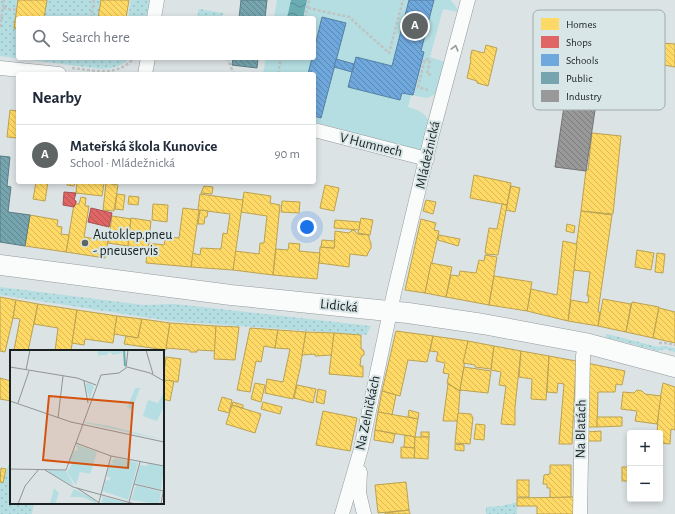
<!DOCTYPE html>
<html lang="en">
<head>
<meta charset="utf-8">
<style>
	:root { --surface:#fff; --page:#f2f2f3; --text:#1f2937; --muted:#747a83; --line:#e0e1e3; --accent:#5f6465 }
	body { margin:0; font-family:"Alegreya Sans",sans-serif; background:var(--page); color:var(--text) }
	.controls { position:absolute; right:12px; bottom:12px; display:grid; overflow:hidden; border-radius:4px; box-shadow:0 2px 6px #0003 }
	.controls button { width:36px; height:36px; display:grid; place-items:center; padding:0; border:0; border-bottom:1px solid var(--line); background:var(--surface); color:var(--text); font:20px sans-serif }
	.you { position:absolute; left:307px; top:227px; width:14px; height:14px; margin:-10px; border:3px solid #fff; border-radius:50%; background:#1a73e8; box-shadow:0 0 0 6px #1a73e833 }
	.badge { display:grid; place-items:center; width:26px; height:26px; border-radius:50%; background:var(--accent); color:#fff; font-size:13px; font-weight:700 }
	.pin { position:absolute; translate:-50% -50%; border:2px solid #fff; box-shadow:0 1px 4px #0006 }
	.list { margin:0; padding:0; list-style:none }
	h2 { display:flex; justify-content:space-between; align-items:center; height:52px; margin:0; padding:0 16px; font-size:17px }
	h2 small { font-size:13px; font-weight:400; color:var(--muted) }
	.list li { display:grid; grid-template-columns:26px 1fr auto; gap:12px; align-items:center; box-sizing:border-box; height:60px; padding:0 16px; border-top:1px solid var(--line) }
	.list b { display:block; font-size:15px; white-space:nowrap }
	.list p { margin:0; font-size:13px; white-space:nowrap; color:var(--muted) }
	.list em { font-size:13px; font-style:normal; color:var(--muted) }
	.icon { flex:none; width:22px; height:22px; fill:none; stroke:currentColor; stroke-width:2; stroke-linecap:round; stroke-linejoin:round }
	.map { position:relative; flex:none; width:675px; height:514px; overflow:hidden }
	.search { position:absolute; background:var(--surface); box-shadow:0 2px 6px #0003; left:16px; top:16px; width:300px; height:44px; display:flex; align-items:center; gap:10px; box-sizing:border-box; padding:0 14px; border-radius:4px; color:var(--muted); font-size:15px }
	.panel { position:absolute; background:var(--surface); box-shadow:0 2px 6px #0003; left:16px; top:72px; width:300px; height:112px; border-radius:4px }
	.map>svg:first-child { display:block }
	.grass { fill:url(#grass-dots) }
	.green { fill:#b4dee1 }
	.water { fill:url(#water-waves) }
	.homes { fill:url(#homes-back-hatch); stroke:#bba251 }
	.shops { fill:url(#shops-back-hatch); stroke:#a55151 }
	.schools { fill:url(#schools-back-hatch); stroke:#567fa4 }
	.public { fill:url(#public-back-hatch); stroke:#5b7d84 }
	.industry { fill:url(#industry-back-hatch); stroke:#737575 }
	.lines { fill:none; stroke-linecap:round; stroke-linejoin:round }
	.minor-casing { stroke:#959a9b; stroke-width:15 }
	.secondary-casing { stroke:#959a9b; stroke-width:21 }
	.path { stroke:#c0c2c3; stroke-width:2.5; stroke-dasharray:3 2; stroke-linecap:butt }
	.minor { stroke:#fafbfb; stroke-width:14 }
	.secondary { stroke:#fafbfb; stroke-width:20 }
	.oneway { stroke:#969899 }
	.poi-dot { fill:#5f6465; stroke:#d8e6e7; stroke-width:1.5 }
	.labels { text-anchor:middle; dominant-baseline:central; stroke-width:4; stroke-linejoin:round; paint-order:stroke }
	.street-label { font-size:14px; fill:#1b2021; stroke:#d8e6e7 }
	.poi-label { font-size:14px; fill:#1b2021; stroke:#d8e6e7; text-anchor:start }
	.inset-river { fill:none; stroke:#69adb2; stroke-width:2 }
	.inset-road { fill:none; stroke:#8f9596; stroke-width:1 }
	.view { fill:#d4530e; fill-opacity:0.15; stroke:#d4530e; stroke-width:2 }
	.inset-edge { fill:none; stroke:#1b2021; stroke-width:2 }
	.key { fill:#d8e6e7; stroke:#9fabac; stroke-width:1 }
	.key-label { font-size:11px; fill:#1b2021 }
</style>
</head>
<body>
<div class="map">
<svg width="675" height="514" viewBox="0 0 675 514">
	<defs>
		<pattern id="grass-dots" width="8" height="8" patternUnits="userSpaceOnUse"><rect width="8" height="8" fill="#b4dee1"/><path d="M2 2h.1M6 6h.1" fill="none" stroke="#9abec1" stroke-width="1.8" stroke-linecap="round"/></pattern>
		<pattern id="water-waves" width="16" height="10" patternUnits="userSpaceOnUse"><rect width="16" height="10" fill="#69adb2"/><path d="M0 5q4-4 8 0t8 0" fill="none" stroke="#568c90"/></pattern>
		<pattern id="homes-back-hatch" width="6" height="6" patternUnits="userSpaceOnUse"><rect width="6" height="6" fill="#ffd966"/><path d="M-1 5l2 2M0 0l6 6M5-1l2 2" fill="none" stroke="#daba58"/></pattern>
		<pattern id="shops-back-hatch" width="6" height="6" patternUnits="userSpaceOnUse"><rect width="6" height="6" fill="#e06666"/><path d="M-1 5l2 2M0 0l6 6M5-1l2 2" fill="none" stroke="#b55454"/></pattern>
		<pattern id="schools-back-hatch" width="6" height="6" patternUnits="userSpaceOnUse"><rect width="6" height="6" fill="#6fa8dc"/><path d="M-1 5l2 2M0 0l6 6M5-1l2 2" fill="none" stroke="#5a88b2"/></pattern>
		<pattern id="public-back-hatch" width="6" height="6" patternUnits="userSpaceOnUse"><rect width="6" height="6" fill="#76a5af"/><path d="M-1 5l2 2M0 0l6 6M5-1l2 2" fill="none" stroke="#60868e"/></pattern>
		<pattern id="industry-back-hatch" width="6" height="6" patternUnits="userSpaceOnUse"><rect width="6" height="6" fill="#999"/><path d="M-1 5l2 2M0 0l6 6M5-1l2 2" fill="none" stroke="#7c7c7c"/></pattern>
	</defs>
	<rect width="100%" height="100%" fill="#dce3e4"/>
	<g class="grass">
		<path d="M0 0H129L126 18H18V58H130C122 66 112 69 101 69L0 56Z"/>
		<polygon points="131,0 150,0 147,18 128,18"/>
		<polygon points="199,9 223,13 222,18 197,18"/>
		<polygon points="0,287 144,305 175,304 371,326 366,335 170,321 0,295"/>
		<polygon points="607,334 658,347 663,346 675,348 675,352 665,349 658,351 605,337"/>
		<polygon points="9,463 11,464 11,503 34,503 32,514 0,514 0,482 3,483"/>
		<polygon points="517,502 517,514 486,514 486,507 502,506"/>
	</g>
	<path class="green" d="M277 0H450C454 3 457 7 458 12L443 9 430 57 445 62 436 94 427 98 411 95 408 107C417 110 426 112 429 123L422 149 418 150 314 122V74H263L266 58H314V18H274Z"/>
	<polygon class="water" points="291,0 307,0 303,18 287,18"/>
	<g class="homes">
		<polygon points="18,0 47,0 44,18 18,18 18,29 14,28"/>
		<polygon points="101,0 129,0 126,18 98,18"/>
		<polygon points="661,43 675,44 675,67 659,64"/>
		<polygon points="486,45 497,48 488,86 477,83 477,81 467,78 471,60 470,59 472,50 484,53"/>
		<polygon points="10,110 18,111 18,138 7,137"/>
		<polygon points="592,133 621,136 613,214 581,211 586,170 588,170"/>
		<polygon points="474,175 511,183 507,205 470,198"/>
		<polygon points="36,182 48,182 45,201 33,199"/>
		<polygon points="67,182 75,182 74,186 67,185"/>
		<polygon points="77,182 104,183 102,196 76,193"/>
		<polygon points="106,183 118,185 114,211 103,210"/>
		<polygon points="325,185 339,188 334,211 320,208"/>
		<polygon points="204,186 213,187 212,194 201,193"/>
		<polygon points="511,186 520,188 515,212 506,210"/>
		<polygon points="244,192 271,196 270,203 280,205 273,275 233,270 235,251 259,254 260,243 264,243 267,216 241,212"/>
		<polygon points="117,194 125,195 123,210 115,209"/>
		<polygon points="200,194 243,200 233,270 191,267 192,253 200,255 201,248 221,249 223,233 227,234 230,214 199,210 198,209"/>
		<polygon points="129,196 139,197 138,205 128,204"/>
		<polygon points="81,197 86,198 85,206 89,206 84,237 108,241 105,258 66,252 74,204 79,204"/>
		<polygon points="426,200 436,202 433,214 423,211"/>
		<polygon points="282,201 300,202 299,213 281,212"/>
		<polygon points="153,204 168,205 167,222 152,220"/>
		<polygon points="502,204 507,205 498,255 486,254 485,252 489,228 497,229"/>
		<polygon points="183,208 199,210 191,267 146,263 148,243 164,245 165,240 169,237 179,238"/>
		<polygon points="200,210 208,211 207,217 205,217 204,224 198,224"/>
		<polygon points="581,211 612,215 598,312 600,312 598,326 568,321 571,300 588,303 589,296 587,296 590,272 573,270"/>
		<polygon points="30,215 58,220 57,226 62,227 61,234 69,235 66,252 25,246"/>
		<polygon points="112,216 131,219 128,246 108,243"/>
		<polygon points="131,218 151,221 148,249 128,246"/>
		<polygon points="361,218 373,220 370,235 358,233"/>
		<polygon points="421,219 436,223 434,230 439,231 425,293 405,290"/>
		<polygon points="335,220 360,222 359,230 334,228"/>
		<polygon points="567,224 575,226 574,233 566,231"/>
		<polygon points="352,230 355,231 357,234 369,235 369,238 371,243 371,248 368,253 367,256 350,254 349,267 319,263 320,247 334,248 335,231 349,233"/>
		<polygon points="439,235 460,239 458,246 438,240"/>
		<polygon points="322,240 335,241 334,248 321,247"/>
		<polygon points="563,241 577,244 568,321 527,311 531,289 557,295"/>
		<polygon points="289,243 300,244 299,251 320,253 317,279 273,275 276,249 288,250"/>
		<polygon points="637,250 654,253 651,270 635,267"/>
		<polygon points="657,253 665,254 663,273 655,272"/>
		<polygon points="485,255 497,257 489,305 446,297 451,275 459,276 460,271 476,273 479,260 484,261"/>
		<polygon points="431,263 452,267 446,297 425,293"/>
		<polygon points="494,276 532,282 527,311 489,305"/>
		<polygon points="0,297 16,300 13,318 5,352 0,351"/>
		<polygon points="603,299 631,304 626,332 598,326"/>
		<polygon points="16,300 38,304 28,351 14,350 20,319 13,318"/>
		<polygon points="632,302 659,307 653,338 626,332"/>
		<polygon points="38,304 77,310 71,351 55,351 58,328 34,324"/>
		<polygon points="659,308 675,312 675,343 653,338"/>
		<polygon points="77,310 117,316 113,343 85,339 84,345 72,343"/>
		<polygon points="117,316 142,319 138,338 114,334"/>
		<polygon points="142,319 170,323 166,350 124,344 126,336 138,338"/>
		<polygon points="170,323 216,326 215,351 197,350 197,352 190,352 190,350 166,348"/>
		<polygon points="216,326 239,327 235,360 214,359"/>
		<polygon points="250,328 278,330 275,348 264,346 261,362 256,361 250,392 237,390"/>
		<polygon points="278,330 306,332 300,369 293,399 265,393 267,379 283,382 290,349 275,348"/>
		<polygon points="396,331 433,336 427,362 408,360 400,396 382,391"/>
		<polygon points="306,332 334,333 332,355 315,356 315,354 302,355"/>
		<polygon points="334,333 361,335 361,348 364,351 364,355 361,357 360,366 363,366 363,377 329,374"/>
		<polygon points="433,336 468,341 460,391 447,383 449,374 443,373 445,363 436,361 438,352 430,351"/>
		<polygon points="468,341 494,346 491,369 475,367 475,365 463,363"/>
		<polygon points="494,346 521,351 515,407 515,425 501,424 506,386 499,385 501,372 491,370"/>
		<polygon points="521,351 549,356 546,400 531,399 532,379 519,377"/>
		<polygon points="549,356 576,361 572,444 559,444 564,384 558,383 557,393 547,392"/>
		<polygon points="166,357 181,359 178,382 163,380"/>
		<polygon points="587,363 625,371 622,385 616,384 615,392 598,392 597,427 586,427"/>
		<polygon points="464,367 491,371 488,393 460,390"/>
		<polygon points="0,378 11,381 11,401 0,399"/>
		<polygon points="163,380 174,381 170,401 163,399"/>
		<polygon points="255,383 265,385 261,402 251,399"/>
		<polygon points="663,383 675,387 675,430 671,429 670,444 660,443 660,433 657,433 659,404"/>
		<polygon points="448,384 460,391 460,390 458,421 443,421"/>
		<polygon points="297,385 316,389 313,403 294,398"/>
		<polygon points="318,389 326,391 324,404 316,402"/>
		<polygon points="637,390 642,391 645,394 661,396 657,424 635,421 637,411 621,409 623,392 634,393"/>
		<polygon points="382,391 396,395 392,415 378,412"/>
		<polygon points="222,397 232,400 229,413 218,410"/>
		<polygon points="233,402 243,405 243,408 232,405"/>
		<polygon points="263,402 282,407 280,414 261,409"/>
		<polygon points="232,405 261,414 255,433 226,424"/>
		<polygon points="409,410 419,413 418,419 408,417"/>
		<polygon points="323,411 357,418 350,451 316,445"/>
		<polygon points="378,412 418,419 415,437 375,430"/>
		<polygon points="458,413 471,414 473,418 470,444 455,443"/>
		<polygon points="597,417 622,417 622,426 597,427"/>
		<polygon points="476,424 485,425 484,440 474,439"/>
		<polygon points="375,430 395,434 393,443 374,440"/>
		<polygon points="601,431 601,441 587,441 586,432"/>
		<rect x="421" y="432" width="8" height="5"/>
		<polygon points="405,435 415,437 415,448 404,447"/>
		<polygon points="415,437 429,437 428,459 414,458"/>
		<polygon points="455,444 464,445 464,451 455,450"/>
		<polygon points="401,447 415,448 414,458 401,458"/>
		<polygon points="550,465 571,465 571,497 550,498 550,488 547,488 547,484 543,484 544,475 550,474"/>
		<rect x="622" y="467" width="8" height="14"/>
		<polygon points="1,468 6,469 3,483 0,482"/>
		<rect x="517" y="480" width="12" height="17"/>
		<polygon points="406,482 409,510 378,513 375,485"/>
		<polygon points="575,497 575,514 537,514 537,506 517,506 517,498"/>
		<polygon points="409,510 410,514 385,514 385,513"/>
	</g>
	<g class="shops">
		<polygon points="64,192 76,193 74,200 76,201 76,203 74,207 63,205"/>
		<polygon points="91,208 112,213 109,227 88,222"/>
	</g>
	<g class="schools">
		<polygon points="409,0 434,0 421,51 424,52 413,95 402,93 400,100 348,87 356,57 392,66"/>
		<polygon points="322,17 346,23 321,118 314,116 314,74 308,74 312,58 314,58 314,50"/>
		<polygon points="336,59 354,64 352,72 334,67"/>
	</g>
	<g class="public">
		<polygon points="241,0 267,0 265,18 239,18"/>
		<polygon points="233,58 258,58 257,68 232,65"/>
		<polygon points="0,156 10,157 7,186 11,187 8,212 30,215 25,246 0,242"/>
	</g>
	<polygon class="industry" points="571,59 602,63 586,171 555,167"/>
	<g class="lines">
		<defs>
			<g id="minor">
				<polyline points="154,18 157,0"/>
				<polyline points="0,68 59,74"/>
				<polyline points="145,74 148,58"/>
				<polyline points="314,130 427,159"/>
				<polyline points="360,472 359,493 364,514"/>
				<polyline points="342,514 361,449 394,293 431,138 468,0"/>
				<polyline points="580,514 583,356 585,343"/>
			</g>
			<polyline id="secondary" points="0,265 231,295 408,313 483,324 585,343 675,367"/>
		</defs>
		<use href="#minor" class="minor-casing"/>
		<use href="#secondary" class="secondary-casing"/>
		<g class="path">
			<polyline points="3,8 17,10"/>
			<polyline points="308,8 349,17 389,53 403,0"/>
			<polyline points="91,18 94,0"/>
			<polyline points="305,18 309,0"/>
			<polyline points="0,27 4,0"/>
			<polyline points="227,58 234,74"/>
			<path d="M72 68C94 70 115 77 132 60"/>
			<polyline points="107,72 114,74"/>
			<polyline points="278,74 281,58"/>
			<polyline points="428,90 418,87 425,59 430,60 427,74 433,75"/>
			<polyline points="659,343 666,343 675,345"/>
		</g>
		<use href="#minor" class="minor"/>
		<use href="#secondary" class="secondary"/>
	</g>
	<defs><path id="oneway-chevron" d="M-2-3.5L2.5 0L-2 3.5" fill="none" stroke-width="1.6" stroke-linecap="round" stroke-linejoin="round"/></defs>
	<use class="oneway" href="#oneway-chevron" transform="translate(455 48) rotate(-75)"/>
	<circle class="poi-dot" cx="85" cy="243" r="4"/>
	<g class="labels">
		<g class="street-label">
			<text transform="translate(371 145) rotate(14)">V Humnech</text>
			<text transform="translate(428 155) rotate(-77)">Mládežnická</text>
			<text transform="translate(339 306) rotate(6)">Lidická</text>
			<text transform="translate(368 413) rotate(-78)">Na Zelničkách</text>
			<text transform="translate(581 429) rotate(-89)">Na Blatách</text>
		</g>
		<g class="poi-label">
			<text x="93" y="235">Autoklep.pneu<tspan x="93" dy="16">- pneuservis</tspan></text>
		</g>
	</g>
	<g transform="translate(10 350)">
		<rect width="154" height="154" fill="#dce3e4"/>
		<path d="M78 33 84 36 80 49 75 34ZM125 38H130L122 60 117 58ZM154 42V56L147 71 133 66 138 50 148 53ZM75 72 100 76 154 90 75 73ZM106 108 128 113 118 150 93 141 95 131 101 129 97 126 100 113 104 114 101 111ZM138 113 154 117 151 140 125 133 130 115 137 116ZM126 135 151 142 149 154 121 150ZM44 138 49 143 45 154H40ZM64 139 84 149 87 154 73 147H60ZM91 146 122 154H91L93 148Z" fill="#b4dee1"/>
		<path d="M87 0H101L102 3V0H113L112 3 103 5 100 2 96 5H90L89 8ZM66 94 87 102 80 124 70 122 66 135 57 122 62 114 60 111 64 101 68 100ZM39 120 56 121 64 136 38 122Z" fill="#b4dee1"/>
		<path class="inset-river" d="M114 0 115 16"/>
		<path class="inset-road" d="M136 0 143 24M0 17 67 28 86 35M117 17 140 23 154 31M16 20 20 0M74 31 78 53M0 51 61 72 154 92M8 53 19 21M48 68 53 26M66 93 101 106 154 116M0 119 56 120 91 25 109 23 116 18 118 0M35 120 63 137 125 154M124 134 153 141M67 138 91 154M89 152 101 106M119 152 130 112M8 154 15 136 29 119M151 154 154 137"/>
		<path class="view" d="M39 46 123 53 118 118 33 110Z"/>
		<rect width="154" height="154" class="inset-edge"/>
	</g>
	<rect x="533" y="10" width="132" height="100" rx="6" class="key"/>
	<rect x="541" y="18" width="18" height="12" fill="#ffd966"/>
	<rect x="541" y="36" width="18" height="12" fill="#e06666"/>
	<rect x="541" y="54" width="18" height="12" fill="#6fa8dc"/>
	<rect x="541" y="72" width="18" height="12" fill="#76a5af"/>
	<rect x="541" y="90" width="18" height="12" fill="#999"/>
	<g class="key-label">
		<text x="566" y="28">Homes</text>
		<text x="566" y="46">Shops</text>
		<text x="566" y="64">Schools</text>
		<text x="566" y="82">Public</text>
		<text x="566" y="100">Industry</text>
	</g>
</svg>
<div class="controls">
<button>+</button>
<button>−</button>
</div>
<div class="you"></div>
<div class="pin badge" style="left:415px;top:26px">A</div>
<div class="search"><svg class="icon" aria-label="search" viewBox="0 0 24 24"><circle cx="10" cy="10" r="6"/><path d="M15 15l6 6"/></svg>Search here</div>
<section class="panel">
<h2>Nearby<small></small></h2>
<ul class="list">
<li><span class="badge">A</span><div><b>Mateřská škola Kunovice</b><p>School · Mládežnická</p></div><em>90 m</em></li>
</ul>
</section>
</div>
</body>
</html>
